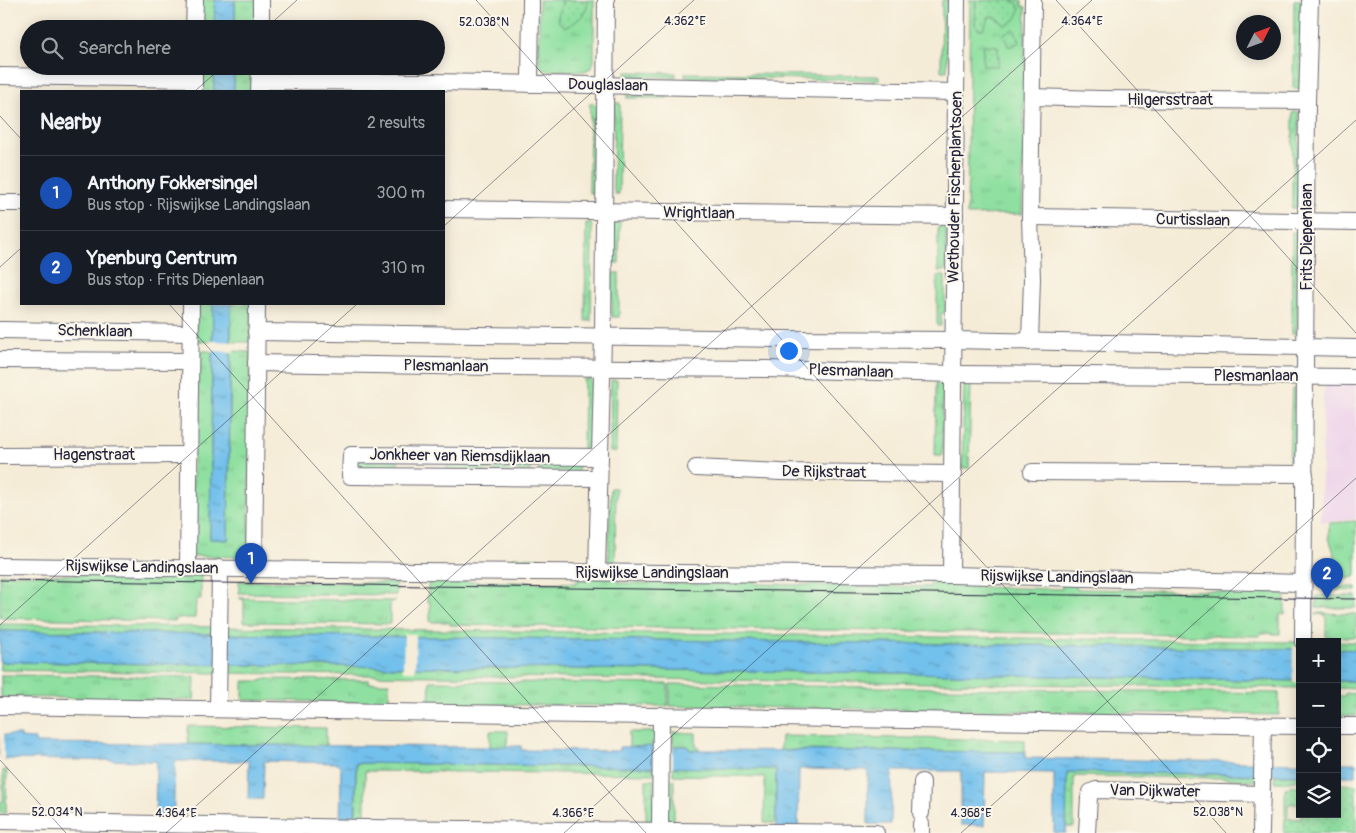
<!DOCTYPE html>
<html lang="en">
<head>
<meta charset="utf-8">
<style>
	:root { --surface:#171b24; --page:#242831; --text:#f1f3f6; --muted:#9ea1a6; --line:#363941; --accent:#ea580c }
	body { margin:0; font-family:Pangolin,sans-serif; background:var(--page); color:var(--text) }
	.controls { position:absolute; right:15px; bottom:15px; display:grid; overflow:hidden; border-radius:0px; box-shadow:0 2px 12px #0003 }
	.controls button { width:45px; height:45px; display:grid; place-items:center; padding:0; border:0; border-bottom:1px solid var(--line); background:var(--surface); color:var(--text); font:25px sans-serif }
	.compass { position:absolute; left:1236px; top:15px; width:45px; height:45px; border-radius:50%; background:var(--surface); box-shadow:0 2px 12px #0003; rotate:48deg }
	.you { position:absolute; left:788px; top:350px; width:18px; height:18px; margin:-12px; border:4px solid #fff; border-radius:50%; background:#1a73e8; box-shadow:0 0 0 8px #1a73e833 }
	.badge { display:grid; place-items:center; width:32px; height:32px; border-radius:50%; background:var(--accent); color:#fff; font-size:16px; font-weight:700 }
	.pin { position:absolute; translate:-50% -41px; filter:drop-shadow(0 1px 2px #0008) }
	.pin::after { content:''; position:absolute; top:26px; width:18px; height:15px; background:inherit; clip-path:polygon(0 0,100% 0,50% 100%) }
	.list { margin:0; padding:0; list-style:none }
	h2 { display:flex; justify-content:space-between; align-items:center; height:65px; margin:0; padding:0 20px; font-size:21px }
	h2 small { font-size:16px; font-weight:400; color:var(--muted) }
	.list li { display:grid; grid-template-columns:32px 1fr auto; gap:15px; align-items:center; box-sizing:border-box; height:75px; padding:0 20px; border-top:1px solid var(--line) }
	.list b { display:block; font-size:19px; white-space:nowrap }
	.list p { margin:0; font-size:16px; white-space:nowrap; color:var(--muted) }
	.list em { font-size:16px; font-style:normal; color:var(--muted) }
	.icon { flex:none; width:28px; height:28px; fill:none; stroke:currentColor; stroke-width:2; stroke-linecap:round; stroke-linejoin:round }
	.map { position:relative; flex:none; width:1356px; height:833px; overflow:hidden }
	.search { position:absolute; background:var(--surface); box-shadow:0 2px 12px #0003; left:20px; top:20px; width:425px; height:55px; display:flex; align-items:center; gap:12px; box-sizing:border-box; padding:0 18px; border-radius:28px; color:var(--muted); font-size:19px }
	.panel { position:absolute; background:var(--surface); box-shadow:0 2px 12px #0003; left:20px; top:90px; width:425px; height:215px; border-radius:0px }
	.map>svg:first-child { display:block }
	.built { fill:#ecd1ea }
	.grass { fill:url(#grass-tufts); stroke:#58816e }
	.park { fill:url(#park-dots); stroke:#58816e }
	.water { fill:url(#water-ripples); stroke:#4a7194 }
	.pier { fill:#f5ecd7 }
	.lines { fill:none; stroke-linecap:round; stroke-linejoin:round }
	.minor-casing { stroke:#6c6972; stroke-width:18 }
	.minor { stroke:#fff; stroke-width:16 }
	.tram { stroke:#22223b; stroke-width:1 }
	.ticks { fill:none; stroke:#22223b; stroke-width:1; stroke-opacity:0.45 }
	.labels { text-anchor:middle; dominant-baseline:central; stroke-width:4; stroke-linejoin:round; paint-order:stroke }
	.street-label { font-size:16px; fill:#22223b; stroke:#fbf7ec }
	.ticks-label { font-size:12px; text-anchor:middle; fill:#22223b; stroke:#fbf7ec; stroke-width:4; stroke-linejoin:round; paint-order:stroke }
</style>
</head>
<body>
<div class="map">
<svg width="1356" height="833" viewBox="0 0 1356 833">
	<defs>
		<pattern id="grass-tufts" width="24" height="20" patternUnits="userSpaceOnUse" patternTransform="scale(1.25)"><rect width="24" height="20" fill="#8fe0a0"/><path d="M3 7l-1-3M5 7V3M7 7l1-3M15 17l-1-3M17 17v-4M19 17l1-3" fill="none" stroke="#7bc08b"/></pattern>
		<pattern id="park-dots" width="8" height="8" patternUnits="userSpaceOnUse" patternTransform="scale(1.25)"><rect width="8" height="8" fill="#8fe0a0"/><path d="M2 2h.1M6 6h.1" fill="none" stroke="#7bc08b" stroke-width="1.8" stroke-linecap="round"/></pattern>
		<pattern id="water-ripples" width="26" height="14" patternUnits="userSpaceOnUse" patternTransform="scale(1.25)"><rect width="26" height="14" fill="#72c0ec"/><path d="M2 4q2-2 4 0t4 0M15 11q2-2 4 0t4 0" fill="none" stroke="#5d9cc0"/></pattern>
	</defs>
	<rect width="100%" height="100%" fill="#fbf7ec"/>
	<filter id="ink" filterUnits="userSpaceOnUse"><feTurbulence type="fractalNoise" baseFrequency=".02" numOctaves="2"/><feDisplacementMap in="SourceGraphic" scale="10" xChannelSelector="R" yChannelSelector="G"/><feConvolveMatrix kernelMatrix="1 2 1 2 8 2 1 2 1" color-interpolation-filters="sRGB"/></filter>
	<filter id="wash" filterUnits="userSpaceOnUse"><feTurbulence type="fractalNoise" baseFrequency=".0096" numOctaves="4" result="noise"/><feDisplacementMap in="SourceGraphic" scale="20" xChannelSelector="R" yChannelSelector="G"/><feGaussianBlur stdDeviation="1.12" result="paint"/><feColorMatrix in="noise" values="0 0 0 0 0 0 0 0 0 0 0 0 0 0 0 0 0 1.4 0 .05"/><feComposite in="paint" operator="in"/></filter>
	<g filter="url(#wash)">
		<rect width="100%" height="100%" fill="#f5ecd7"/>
		<polygon class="built" points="1326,383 1356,384 1356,519 1321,522 1323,398"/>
		<g class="grass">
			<polygon points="199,0 215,0 214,29 199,29"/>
			<rect x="235" y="0" width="21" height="29"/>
			<polygon points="539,0 594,0 594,61 591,68 585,71 547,71 541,67 539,62"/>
			<polygon points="942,0 948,0 947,71 941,71"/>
			<polygon points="970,0 976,0 975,6 983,29 990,16 995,17 999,21 1017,3 1011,0 1022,0 1022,6 1026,7 1022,214 967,215"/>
			<polygon points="1294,0 1301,0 1300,88 1293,88"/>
			<rect x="198" y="66" width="16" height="25"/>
			<rect x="234" y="66" width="21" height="25"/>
			<polygon points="626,72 676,73 676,77 626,76"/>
			<polygon points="685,73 879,76 879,80 685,77"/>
			<rect x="627" y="95" width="40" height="3"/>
			<polygon points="590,103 594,103 596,108 594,193 589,193"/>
			<polygon points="615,103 620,103 619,194 615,194 613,186 614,108"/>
			<polygon points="1293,112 1299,112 1298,206 1297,208 1292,208"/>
			<polygon points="613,222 620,222 619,263 613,263"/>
			<polygon points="586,223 591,223 592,229 591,321 585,321"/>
			<polygon points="938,227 946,227 946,267 944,271 938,271"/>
			<polygon points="1292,232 1298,232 1297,334 1292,334"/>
			<rect x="612" y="273" width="7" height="44"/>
			<polygon points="937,276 945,276 945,313 941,313 941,326 937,326"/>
			<polygon points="195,304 213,304 212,342 197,341"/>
			<polygon points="231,304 252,304 250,342 231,342"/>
			<polygon points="196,351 212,351 210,539 228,540 231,351 250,352 249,557 191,556"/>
			<polygon points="584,379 591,379 590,451 583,452"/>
			<polygon points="611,380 617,380 616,452 610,452"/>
			<polygon points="936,383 943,384 942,456 935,456"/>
			<polygon points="964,383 971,383 969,468 962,468"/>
			<polygon points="1292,389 1297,389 1295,463 1289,463"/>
			<polygon points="398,459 398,470 356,470 356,460"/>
			<polygon points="447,460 490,461 490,471 447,471"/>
			<polygon points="530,461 530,472 494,472 494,462"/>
			<polygon points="539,462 578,463 578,473 539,472"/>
			<polygon points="611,488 616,488 615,563 608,564"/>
			<polygon points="1356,521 1356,576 1348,579 1341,574 1329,538 1329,523"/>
			<polygon points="513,557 543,558 543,564 513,564"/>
			<polygon points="201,572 201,599 196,599 195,618 176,618 176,621 0,618 0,574 172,576"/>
			<polygon points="429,575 435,576 435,581 577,583 577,577 619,578 619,583 740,584 741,580 756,580 757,584 930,587 931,582 974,582 974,587 1062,589 1062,584 1076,584 1076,589 1285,592 1285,614 1280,614 1280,634 1260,633 1260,636 450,625 450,622 430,622 430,602 427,602"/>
			<polygon points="239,581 396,583 396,595 239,593"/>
			<polygon points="1329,587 1356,587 1356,591 1329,590"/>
			<polygon points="1317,596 1356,596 1356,608 1316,608"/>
			<polygon points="239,598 396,601 390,602 390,624 244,622 244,600"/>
			<polygon points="1316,613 1356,614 1356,637 1326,637 1326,615 1316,614"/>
			<polygon points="0,624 1301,642 1300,649 0,631"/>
			<polygon points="1337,642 1356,642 1356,650 1337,649"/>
			<polygon points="0,662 905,673 1300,681 1300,688 0,670"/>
			<polygon points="1,675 195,677 194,700 1,697"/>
			<polygon points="263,679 369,680 369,683 389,683 389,703 243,700 243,681 263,681"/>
			<polygon points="430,681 668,684 668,706 429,704"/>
			<polygon points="1337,681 1356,681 1356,689 1337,688"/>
			<polygon points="670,684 1279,693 1279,715 670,706"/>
			<polygon points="1345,693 1356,694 1356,716 1337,715 1337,696 1345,696"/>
			<polygon points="188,726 326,728 326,746 188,744"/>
			<polygon points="490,731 508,731 507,745 505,747 490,747"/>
			<polygon points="629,732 657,732 656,747 629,747"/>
			<polygon points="673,732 696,733 696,746 699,747 699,750 690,750 688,746 673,746"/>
			<polygon points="781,736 1025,740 1025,752 780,750"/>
			<polygon points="356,763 654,767 655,774 365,771 365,819 356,818"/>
			<polygon points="673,767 776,769 776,823 764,823 765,777 673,775"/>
			<polygon points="3,770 7,770 6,813 0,813 0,802 3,802"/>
			<polygon points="1067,772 1256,775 1256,781 1222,778 1074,776 1074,827 1066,827"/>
			<polygon points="1275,775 1300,775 1300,780 1289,782 1274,782"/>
			<polygon points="646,780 654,780 653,822 646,822"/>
			<rect x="667" y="780" width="7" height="41"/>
		</g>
		<g class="park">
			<path d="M559 0H587C589 13 577 23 565 27L559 22 558 16 561 8 562 2Z"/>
			<path d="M976 0H1011L1017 3 1020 9C1017 18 1014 23 1005 25L995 17 990 16 983 29H979L975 25Z"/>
			<polygon points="1014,29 1020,42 1009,47 1003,34"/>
			<polygon points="983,45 998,46 998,66 983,66"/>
			<polygon points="1337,784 1356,785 1356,833 1284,833 1285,818 1301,819 1301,814 1337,814"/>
			<polygon points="1300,785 1300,804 1288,804 1288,816 1285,816 1285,788"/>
		</g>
		<g class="water">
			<polygon points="215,0 235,0 235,29 214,29"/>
			<rect x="214" y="66" width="20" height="25"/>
			<polygon points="213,304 231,304 228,540 210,539"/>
			<polygon points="0,631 1300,649 1300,681 905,673 0,662"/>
			<polygon points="1337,649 1356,650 1356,681 1337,681"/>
			<path d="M0 735H21V738L35 739V743L490 747C501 747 510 746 521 746V750L619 751V747L688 746 690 750 1025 752V758L1300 763V775L1067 772 1066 833H1054V773L985 772 984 825H961V771H892L891 824H868V770L799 769 798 833H776V769L356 763 355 833H340L341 767 337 763 264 761 263 799H248L249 761H175L173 833H155L156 761 0 759Z"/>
			<rect x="1337" y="763" width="19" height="13"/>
		</g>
		<g class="pier">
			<polygon points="210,341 234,342 234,352 210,351"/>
			<polygon points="404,634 416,634 415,671 403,671"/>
			<rect x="1293" y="646" width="7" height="37"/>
			<rect x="0" y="733" width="4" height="29"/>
			<polygon points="673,744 673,770 656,769 656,745"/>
		</g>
	</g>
	<g filter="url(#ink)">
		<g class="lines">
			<defs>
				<g id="minor">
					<polyline points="194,29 195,0"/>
					<polyline points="261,29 261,0"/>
					<polyline points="0,76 194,79"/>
					<polyline points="260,81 432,82 956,92"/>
					<polyline points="530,84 531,0"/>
					<polyline points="194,91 194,66"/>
					<polyline points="259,91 260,66"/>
					<polyline points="1032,97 1100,99 1307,101"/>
					<polyline points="0,203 21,203"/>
					<polyline points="444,209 955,216"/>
					<polyline points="1030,217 1356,222"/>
					<polyline points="0,330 190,333"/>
					<polyline points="256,332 783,339 954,340 1356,348"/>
					<polyline points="1030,342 1032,279 1030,217 1033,0"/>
					<polyline points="0,360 190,361"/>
					<polyline points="256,363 492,367 766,369 953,374 1356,377"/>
					<polyline points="0,456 188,455"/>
					<polyline points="696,468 781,472 953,474"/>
					<polyline points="1032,472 1305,474"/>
					<polyline points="599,478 350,476 351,455 600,457"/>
					<polyline points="0,566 414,571 951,575 1303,583"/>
					<polyline points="188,567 191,304"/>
					<polyline points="254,569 257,304"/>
					<polyline points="597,572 603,337 606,0"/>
					<polyline points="951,575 957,0"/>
					<polyline points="1303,642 1307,101 1310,0"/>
					<polyline points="0,706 1300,726"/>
					<polyline points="218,709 220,568"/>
					<polyline points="1337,726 1356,726"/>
					<polyline points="921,813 922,782"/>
					<polyline points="0,821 365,828 876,833"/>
					<polyline points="660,833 661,715"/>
					<polyline points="921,833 921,824"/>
					<polyline points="1087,833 1089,797 1091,792 1096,790 1262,794"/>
					<polyline points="1261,833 1263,725"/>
				</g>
			</defs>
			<use href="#minor" class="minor-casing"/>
			<use href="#minor" class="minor"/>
			<polyline class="tram" points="0,580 1356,599"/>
		</g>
	</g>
	<path class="ticks" d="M476 0 1226 833M1056 0 1356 333M265 29 297 0M195 91 223 66M0 116 21 139M444 226 694 0M0 267 21 248M169 304 646 833M0 625 357 304M0 760 66 833M166 833 1092 0M564 833 1356 120M961 833 1356 478"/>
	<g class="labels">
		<g class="street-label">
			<text transform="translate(608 85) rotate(1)">Douglaslaan</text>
			<text x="1170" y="100">Hilgersstraat</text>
			<text transform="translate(955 187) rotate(-89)">Wethouder Fischerplantsoen</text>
			<text transform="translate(699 213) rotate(1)">Wrightlaan</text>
			<text transform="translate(1193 220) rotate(1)">Curtisslaan</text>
			<text transform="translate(1307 237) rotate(-90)">Frits Diepenlaan</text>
			<text transform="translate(95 331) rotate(1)">Schenklaan</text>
			<text transform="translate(446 366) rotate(1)">Plesmanlaan</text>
			<text transform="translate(851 371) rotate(2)">Plesmanlaan</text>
			<text x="1256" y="376">Plesmanlaan</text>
			<text x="94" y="455">Hagenstraat</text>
			<text transform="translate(460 456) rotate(1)">Jonkheer van Riemsdijklaan</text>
			<text transform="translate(824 472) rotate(1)">De Rijkstraat</text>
			<text transform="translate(142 567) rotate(1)">Rijswijkse Landingslaan</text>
			<text x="652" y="573">Rijswijkse Landingslaan</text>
			<text transform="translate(1057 577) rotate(1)">Rijswijkse Landingslaan</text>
			<text transform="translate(1155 791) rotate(1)">Van Dijkwater</text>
		</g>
	</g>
	<g class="ticks-label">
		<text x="685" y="25">4.362°E</text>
		<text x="1082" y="25">4.364°E</text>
		<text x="484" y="26">52.038°N</text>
		<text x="57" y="816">52.034°N</text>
		<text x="1218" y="816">52.038°N</text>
		<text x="176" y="817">4.364°E</text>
		<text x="573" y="817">4.366°E</text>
		<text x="971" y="817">4.368°E</text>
	</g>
</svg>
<div class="controls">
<button>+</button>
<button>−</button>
<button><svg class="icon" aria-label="locate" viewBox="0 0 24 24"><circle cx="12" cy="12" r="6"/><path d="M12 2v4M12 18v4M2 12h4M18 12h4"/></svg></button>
<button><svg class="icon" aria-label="layers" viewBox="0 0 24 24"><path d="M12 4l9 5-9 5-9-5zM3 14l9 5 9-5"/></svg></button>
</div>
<svg class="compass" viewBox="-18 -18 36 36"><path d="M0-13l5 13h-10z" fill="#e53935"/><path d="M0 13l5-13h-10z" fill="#9ea1a6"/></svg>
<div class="you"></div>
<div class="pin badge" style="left:251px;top:584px;background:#1a4fb4">1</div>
<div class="pin badge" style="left:1327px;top:599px;background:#1a4fb4">2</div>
<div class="search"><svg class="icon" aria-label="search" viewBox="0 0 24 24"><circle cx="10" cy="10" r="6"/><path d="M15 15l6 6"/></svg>Search here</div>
<section class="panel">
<h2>Nearby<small>2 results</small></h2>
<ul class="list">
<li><span class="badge" style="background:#1a4fb4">1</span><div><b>Anthony Fokkersingel</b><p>Bus stop · Rijswijkse Landingslaan</p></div><em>300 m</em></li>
<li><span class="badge" style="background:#1a4fb4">2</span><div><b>Ypenburg Centrum</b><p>Bus stop · Frits Diepenlaan</p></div><em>310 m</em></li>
</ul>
</section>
</div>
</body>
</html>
